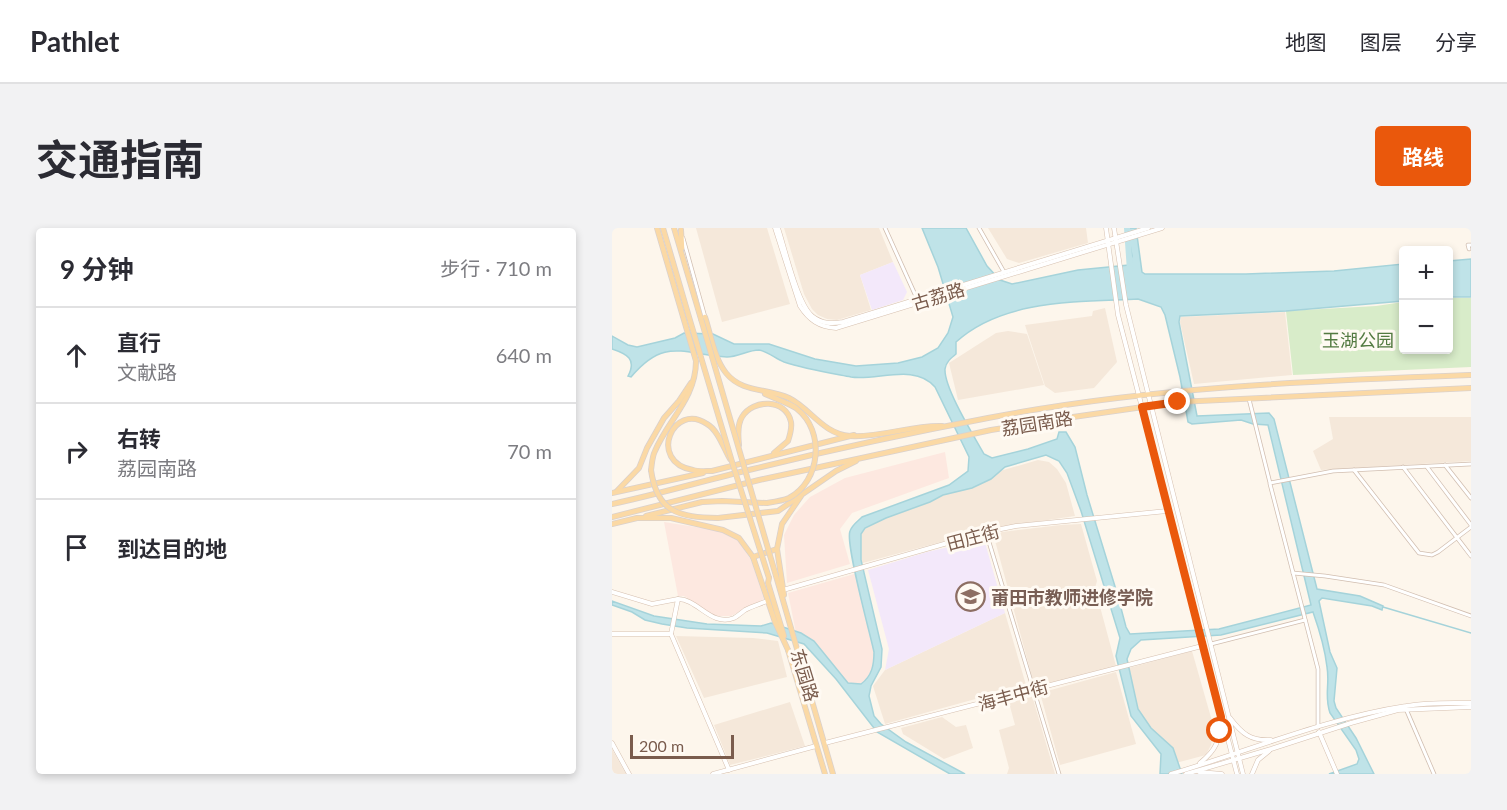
<!DOCTYPE html>
<html lang="zh">
<head>
<meta charset="utf-8">
<style>
	:root { --surface:#fff; --page:#f2f2f3; --text:#2b2b33; --muted:#7c7c81; --line:#e1e1e2; --accent:#ea580c }
	body { margin:0; font-family:Lato,"Noto Sans SC",sans-serif; background:var(--page); color:var(--text) }
	.controls { position:absolute; right:18px; top:18px; display:grid; overflow:hidden; border-radius:6px; box-shadow:0 3px 9px #0003 }
	.controls button { width:54px; height:54px; display:grid; place-items:center; padding:0; border:0; border-bottom:2px solid var(--line); background:var(--surface); color:var(--text); font:30px sans-serif }
	.scale { position:absolute; left:18px; bottom:15px; width:104px; box-sizing:border-box; padding-left:6px; border:3px solid #7a5c4d; border-top:0; font-size:16px; line-height:21px; white-space:nowrap; color:#7a5c4d; -webkit-text-stroke:4px #fffaf3; paint-order:stroke }
	.stop { position:absolute; width:18px; height:18px; margin:-14px; border:4px solid #ea580c; border-radius:50%; background:#fff }
	.stop.end { background:#ea580c; border-color:#fff; box-shadow:0 2px 6px #0008 }
	.list { margin:0; padding:0; list-style:none }
	h2 { display:flex; justify-content:space-between; align-items:center; height:78px; margin:0; padding:0 24px; font-size:26px }
	h2 small { font-size:20px; font-weight:400; color:var(--muted) }
	.list li { display:grid; grid-template-columns:39px 1fr auto; gap:18px; align-items:center; box-sizing:border-box; height:96px; padding:0 24px; border-top:2px solid var(--line) }
	.list b { display:block; font-size:22px; white-space:nowrap }
	.list p { margin:0; font-size:20px; white-space:nowrap; color:var(--muted) }
	.list em { font-size:20px; font-style:normal; color:var(--muted) }
	.icon { flex:none; width:33px; height:33px; fill:none; stroke:currentColor; stroke-width:2; stroke-linecap:round; stroke-linejoin:round }
	.map { position:relative; flex:none; width:859px; height:546px; overflow:hidden; border-radius:6px }
	header { display:flex; align-items:center; gap:36px; box-sizing:border-box; height:84px; padding:0 30px; background:var(--surface); border-bottom:2px solid var(--line) }
	header strong { font-size:28px }
	nav { display:flex; gap:33px; margin-inline-start:auto; font-size:21px }
	.intro { display:flex; align-items:center; justify-content:space-between; box-sizing:border-box; height:144px; padding:0 36px }
	h1 { margin:0; font-size:42px }
	.button { padding:15px 27px; border-radius:6px; background:var(--accent); color:#fff; font-size:21px; font-weight:700 }
	main { display:flex; gap:36px; padding:0 36px }
	aside { flex:1; background:var(--surface); border-radius:6px; box-shadow:0 3px 9px #0003 }
	.map>svg:first-child { display:block }
	.residential { fill:#f5e8da }
	.commercial { fill:#fde8e0 }
	.education { fill:#f3e8fa }
	.green { fill:#d8ecc9 }
	.water { fill:#bfe3e8; stroke:#a5d3da; stroke-width:1.5; fill-rule:evenodd }
	.lines { fill:none; stroke-linecap:round; stroke-linejoin:round }
	.stream { stroke:#a5d3da; stroke-width:1.5 }
	.river { stroke:#bfe3e8; stroke-width:6 }
	.street-casing { stroke:#d1beb0; stroke-width:4.5 }
	.secondary-casing { stroke:#d6c0b0; stroke-width:5 }
	.primary-casing { stroke:#dad1cd; stroke-width:6 }
	.street { stroke:#fff; stroke-width:3 }
	.secondary { stroke:#fff; stroke-width:4 }
	.primary { stroke:#fbd9a5; stroke-width:4.5 }
	.primary-bridge-casing { stroke:#dad1cd; stroke-width:6; stroke-linecap:butt }
	.primary-bridge { stroke:#fbd9a5; stroke-width:4.5 }
	.route { stroke:#ea580c; stroke-width:8 }
	.labels { text-anchor:middle; dominant-baseline:central; stroke-width:6; stroke-linejoin:round; paint-order:stroke }
	.street-label { font-size:18px; fill:#7a5c4d; stroke:#fffaf3 }
	.park-label { font-size:18px; fill:#537a41; stroke:#fffaf3 }
	.education-label { font-size:18px; font-weight:bold; fill:#785e54; stroke:#fffaf3; text-anchor:start }
</style>
</head>
<body>
<header>
<strong>Pathlet</strong>
<nav><a>地图</a><a>图层</a><a>分享</a></nav>
</header>
<div class="intro"><h1>交通指南</h1><a class="button">路线</a></div>
<main>
<aside>
<h2>9 分钟<small>步行 · 710 m</small></h2>
<ul class="list">
<li><svg class="icon" aria-label="ahead" viewBox="0 0 24 24"><path d="M12 20V5M6 11l6-6 6 6"/></svg><div><b>直行</b><p>文献路</p></div><em>640 m</em></li>
<li><svg class="icon" aria-label="right" viewBox="0 0 24 24"><path d="M7 20v-9h11M14 6l5 5-5 5"/></svg><div><b>右转</b><p>荔园南路</p></div><em>70 m</em></li>
<li><svg class="icon" aria-label="arrive" viewBox="0 0 24 24"><path d="M6 21V4h12l-3 4 3 4H6"/></svg><div><b>到达目的地</b></div></li>
</ul>
</aside>
<div class="map">
<svg width="859" height="546" viewBox="0 0 859 546">
	<rect width="100%" height="100%" fill="#fdf6ec"/>
	<g class="residential">
		<polygon points="84,0 155,0 178,76 110,94"/>
		<polygon points="172,0 267,0 281,34 248,47 259,82 225,92 215,91 206,87 200,81 192,66"/>
		<polygon points="376,0 474,0 476,15 407,35 395,31"/>
		<polygon points="493,80 505,134 482,160 443,165 433,158 413,97 480,88 481,83"/>
		<polygon points="673,84 680,147 582,156 568,94 569,89"/>
		<polygon points="396,103 415,106 432,157 346,172 337,135 384,105"/>
		<polygon points="717,189 859,189 859,233 709,242 701,223 721,211"/>
		<polygon points="426,232 437,234 445,241 454,255 463,288 381,300 247,336 245,295 364,250"/>
		<polygon points="469,296 485,353 483,360 504,438 423,460 382,309 390,304 449,297"/>
		<polygon points="393,385 414,457 273,496 261,458 273,442"/>
		<polygon points="64,408 141,410 166,413 175,449 92,470"/>
		<polygon points="580,423 602,500 599,517 594,527 560,536 527,491 513,441"/>
		<polygon points="504,444 524,516 448,537 428,465"/>
		<polygon points="419,464 443,546 395,546 397,540 387,502 403,497 396,471"/>
		<polygon points="178,474 193,518 118,537 102,497"/>
		<polygon points="330,489 344,499 354,497 361,520 332,531 291,506 289,500"/>
		<polygon points="0,521 14,546 0,546"/>
	</g>
	<g class="commercial">
		<polygon points="333,224 337,250 240,285 228,301 238,336 175,355 172,307 182,287 198,269 233,250"/>
		<polygon points="52,294 109,303 125,311 139,332 152,371 119,388 103,388 72,368 66,368"/>
		<polygon points="249,344 266,439 247,460 237,460 184,405 176,365"/>
	</g>
	<g class="education">
		<polygon points="281,34 295,64 291,72 260,82 248,47"/>
		<polygon points="372,311 393,385 273,442 277,421 256,342 315,324"/>
	</g>
	<polygon class="green" points="837,70 859,70 859,139 681,147 674,83 764,78 791,74 792,122 836,122"/>
	<g class="water">
		<path d="M310 0H354L375 38 388 52 400 56 466 42 517 37 520 28 515 0H524L530 44 533 46H634L722 43 791 36V73L674 83 568 88 567 94 585 188 657 185 662 191 705 361 748 368 771 378 770 382 760 378 710 370 707 373 718 424 725 440 722 473 724 480 744 510 762 546H717L745 536 747 531 744 522 718 485C712 468 718 456 715 439 713 421 707 401 701 384L609 407 529 412 519 421 515 431 526 481 539 500 561 520 570 546H548L549 526 519 488 504 428 508 410 469 283 455 245 447 233 434 227 393 239 379 251 360 260 331 267 318 274 274 290 253 300 249 306V332L270 421 269 439 259 458 257 468 262 488 269 496 294 514 353 546H338L265 504 224 451 192 416 155 405 75 400 50 396 33 392 20 384 0 377V373L42 388 95 396 149 398 159 395 189 405 202 413 236 455 249 456C260 448 262 437 262 424 258 405 233 315 238 303 240 297 246 293 250 289L337 257 356 243 357 229 323 159C303 135 265 153 239 149 218 145 193 141 172 134 164 131 155 123 147 122 136 122 126 129 115 129 72 127 53 108 19 149L16 148C25 131 15 126 0 121V108L16 117 25 119 63 110 72 105 101 106 122 116H157L203 131 244 138 286 135 310 129 326 120 336 105 341 89 326 39ZM526 71 549 79 553 87 568 149 576 194 580 196 629 192 641 196 656 197 699 377 607 401 518 406 514 399 505 365 475 267 463 219 454 204H447L445 211 416 221 380 230 372 226C362 208 332 160 333 141 334 134 339 130 344 126V114C391 71 466 74 526 71Z"/>
		<polygon points="859,31 859,69 837,69 837,33"/>
	</g>
	<g class="lines">
		<polyline class="stream" points="771,379 859,405"/>
		<polyline class="river" points="515,0 518,43"/>
		<defs>
			<g id="street">
				<polyline points="273,0 306,73"/>
				<polyline points="367,0 392,44"/>
				<polyline points="71,10 93,89"/>
				<polyline points="857,21 856,17 859,17"/>
				<polyline points="637,171 658,255 721,243 859,236"/>
				<polyline points="833,237 859,270"/>
				<polyline points="791,239 859,328"/>
				<polyline points="815,239 859,297"/>
				<polyline points="742,242 807,325 820,327 826,324 859,299"/>
				<polyline points="658,256 706,441 706,499"/>
				<polyline points="374,304 447,546"/>
				<polyline points="681,345 713,348 772,357 859,388"/>
				<polyline points="599,416 693,392"/>
				<polyline points="794,481 822,546"/>
			</g>
			<g id="secondary">
				<path d="M163 0 188 78C197 92 207 99 224 100L550 0"/>
				<path d="M166 0C173 21 185 75 200 88 210 96 220 96 231 94L536 0"/>
				<polyline points="494,0 506,87 625,546"/>
				<polyline points="502,0 514,77 631,546"/>
				<polyline points="171,362 374,304 404,298 555,283"/>
				<polyline points="0,364 40,376 66,371"/>
				<polyline points="0,406 59,406 117,542"/>
				<path d="M59 406 66 371C86 371 99 399 122 390 126 388 130 384 133 382 140 378 148 376 155 373"/>
				<path d="M618 490C630 506 639 513 659 512"/>
				<polyline points="707,504 725,546"/>
				<polyline points="0,515 17,546"/>
				<polyline points="213,515 590,418"/>
				<path d="M588 535C605 521 606 515 609 493"/>
				<polyline points="587,544 610,546"/>
				<polyline points="101,546 204,518"/>
				<path d="M559 546C637 523 714 490 794 478 816 474 837 475 859 475"/>
				<polyline points="574,546 659,521 739,495 786,482 859,479"/>
				<polyline points="640,546 646,532 657,523"/>
			</g>
			<g id="primary">
				<polyline points="51,0 77,89"/>
				<polyline points="62,0 89,91"/>
				<polyline points="69,2 70,20"/>
				<path d="M93 89C99 107 102 130 114 145 130 165 155 160 177 170 199 181 211 206 238 208 269 210 299 197 330 198"/>
				<polyline points="153,166 172,174"/>
				<path d="M127 217C126 208 125 197 130 189 141 171 174 170 179 194 180 200 178 207 176 213L162 225"/>
				<path d="M118 231C112 221 106 202 95 196 61 173 35 234 81 242 87 244 94 243 100 243L242 207"/>
				<path d="M39 242C40 236 40 229 43 223 56 192 84 170 84 133L45 0"/>
				<polyline points="5,263 27,240 35,220 52,190 67,173 79,155"/>
				<polyline points="0,265 91,245"/>
				<path d="M0 276C47 266 94 252 141 241 218 222 297 205 376 190 535 159 698 153 859 147"/>
				<polyline points="34,288 90,274 110,273 154,275"/>
				<polyline points="0,289 147,252 245,231 379,202 454,190 566,174 859,160"/>
				<polyline points="106,290 166,283 224,243 244,233"/>
				<polyline points="0,296 25,290 59,290 111,302 127,310 141,329 163,394 177,424"/>
				<polyline points="141,329 165,321"/>
				<polyline points="164,348 221,546"/>
				<polyline points="157,350 156,355 172,408"/>
				<polyline points="172,367 165,321 170,296 189,268"/>
				<polyline points="176,422 213,546"/>
			</g>
		</defs>
		<use href="#street" class="street-casing"/>
		<use href="#secondary" class="secondary-casing"/>
		<use href="#primary" class="primary-casing"/>
		<use href="#street" class="street"/>
		<use href="#secondary" class="secondary"/>
		<use href="#primary" class="primary"/>
		<defs>
			<g id="primary-bridge">
				<polyline points="77,89 121,237 157,350"/>
				<polyline points="89,91 164,348"/>
				<path d="M39 242C45 285 67 289 106 290"/>
				<path d="M154 275C161 274 170 273 177 270 209 253 213 203 185 181 182 178 176 176 172 174"/>
			</g>
		</defs>
		<use href="#primary-bridge" class="primary-bridge-casing"/>
		<use href="#primary-bridge" class="primary-bridge"/>
	</g>
	<g class="lines">
		<polyline class="route" points="566,174 530,179 609,489 608,503"/>
	</g>
	<defs>
		<symbol id="university-ring" viewBox="-11 -11 22 22"><circle r="9.5" fill="#fffaf3" stroke="#8d6e63" stroke-width="1.5"/><path d="M0-5L7-2L0 1L-7-2ZM-4 1L0 2.5L4 1V4Q0 6-4 4Z" fill="#8d6e63"/></symbol>
	</defs>
	<g fill-rule="evenodd">
		<use href="#university-ring" x="342" y="352" width="33" height="33"/>
	</g>
	<g class="labels">
		<g class="street-label">
			<text transform="translate(326 68) rotate(-17)">古荔路</text>
			<text transform="translate(425 195) rotate(-9)">荔园南路</text>
			<text transform="translate(361 309) rotate(-15)">田庄街</text>
			<text transform="translate(193 447) rotate(73)">东园路</text>
			<text transform="translate(401 467) rotate(-15)">海丰中街</text>
		</g>
		<g class="park-label">
			<text x="746" y="112">玉湖公园</text>
		</g>
		<g class="education-label">
			<text x="379" y="369">莆田市教师进修学院</text>
		</g>
	</g>
</svg>
<div class="controls">
<button>+</button>
<button>−</button>
</div>
<div class="scale">200 m</div>
<div class="stop" style="left:608px;top:503px"></div>
<div class="stop end" style="left:566px;top:174px"></div>
</div>
</main>
</body>
</html>
